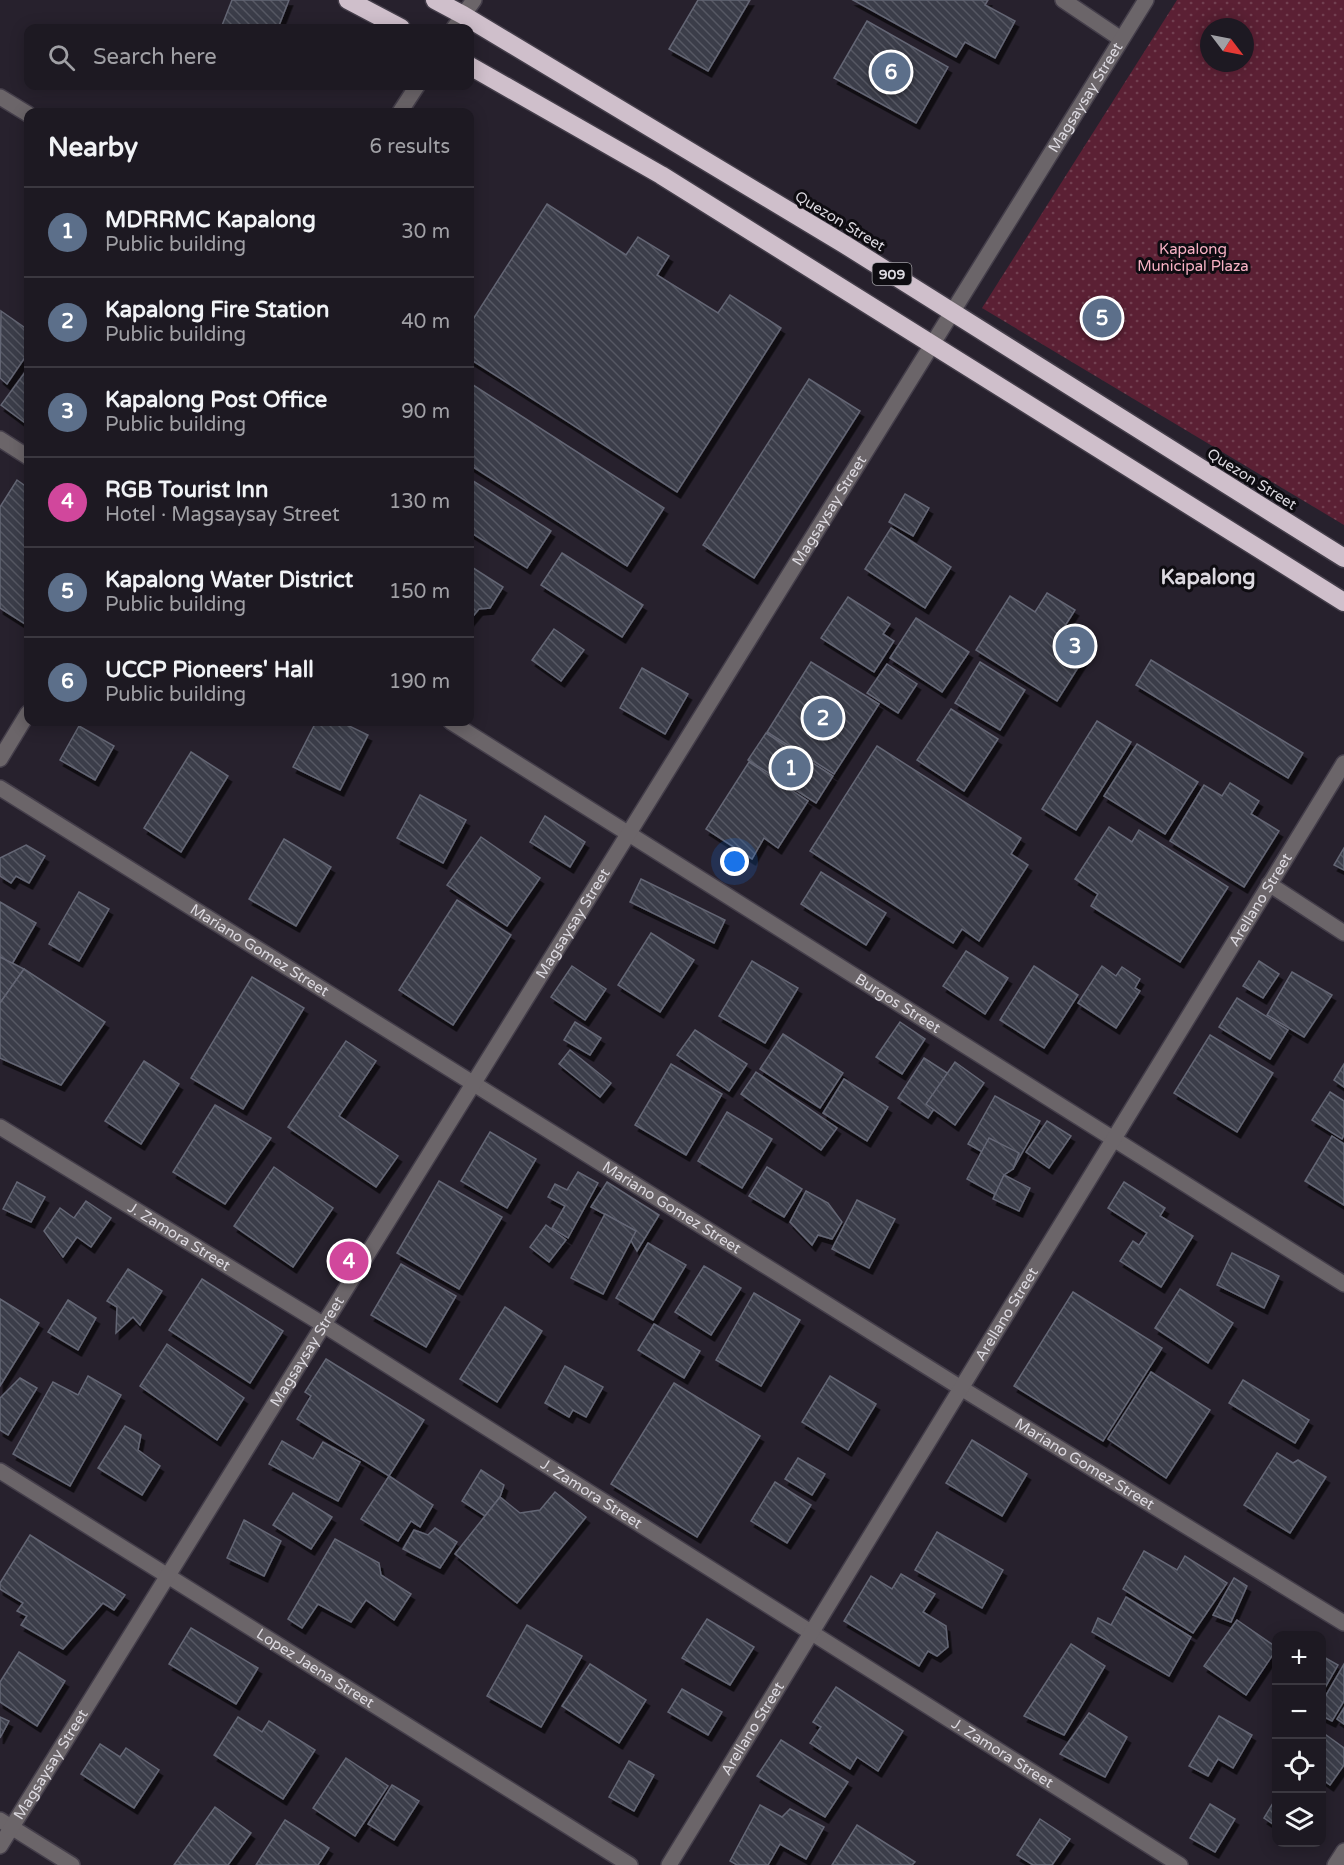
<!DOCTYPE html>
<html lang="en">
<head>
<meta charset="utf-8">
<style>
	:root { --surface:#1d1922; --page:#2a262f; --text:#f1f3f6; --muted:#a0a0a5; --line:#3b3840; --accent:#2ad5ac }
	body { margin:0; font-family:"Varela Round",sans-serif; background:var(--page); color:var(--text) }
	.controls { position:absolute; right:18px; bottom:18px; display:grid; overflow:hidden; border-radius:12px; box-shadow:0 3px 15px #0003 }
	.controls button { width:54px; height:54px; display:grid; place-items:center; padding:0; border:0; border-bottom:2px solid var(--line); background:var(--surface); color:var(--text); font:30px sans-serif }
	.compass { position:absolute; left:1200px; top:18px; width:54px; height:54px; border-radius:50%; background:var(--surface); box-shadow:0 3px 15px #0003; rotate:122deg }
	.you { position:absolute; left:735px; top:862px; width:21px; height:21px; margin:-15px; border:4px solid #fff; border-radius:50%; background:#1a73e8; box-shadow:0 0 0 9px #1a73e833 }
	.badge { display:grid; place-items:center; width:39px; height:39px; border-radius:50%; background:var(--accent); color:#fff; font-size:20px; font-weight:700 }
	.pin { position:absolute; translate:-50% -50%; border:3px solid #fff; box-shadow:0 2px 6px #0006 }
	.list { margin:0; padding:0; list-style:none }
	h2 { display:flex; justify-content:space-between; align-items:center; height:78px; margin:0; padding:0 24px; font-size:26px }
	h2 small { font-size:20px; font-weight:400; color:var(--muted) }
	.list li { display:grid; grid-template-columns:39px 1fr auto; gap:18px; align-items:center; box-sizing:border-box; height:90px; padding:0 24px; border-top:2px solid var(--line) }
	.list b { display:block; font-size:22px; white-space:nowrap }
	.list p { margin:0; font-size:20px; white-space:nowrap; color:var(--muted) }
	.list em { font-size:20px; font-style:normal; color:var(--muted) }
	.icon { flex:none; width:33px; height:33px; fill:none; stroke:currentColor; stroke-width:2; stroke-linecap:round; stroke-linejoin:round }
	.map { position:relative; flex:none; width:1344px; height:1865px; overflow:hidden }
	.search { position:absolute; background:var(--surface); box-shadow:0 3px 15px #0003; left:24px; top:24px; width:450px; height:66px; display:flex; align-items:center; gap:15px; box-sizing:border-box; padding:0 21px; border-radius:12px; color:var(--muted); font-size:22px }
	.panel { position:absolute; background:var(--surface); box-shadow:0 3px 15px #0003; left:24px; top:108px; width:450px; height:618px; border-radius:12px }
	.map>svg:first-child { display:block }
	.park { fill:url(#park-dots); fill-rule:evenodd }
	.building { fill:url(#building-back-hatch); stroke:#646674; stroke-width:1.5; filter:url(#shadow) }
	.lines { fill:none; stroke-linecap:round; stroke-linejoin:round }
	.minor-casing { stroke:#443e4a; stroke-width:18 }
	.highway-casing { stroke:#443e4a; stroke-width:21 }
	.minor { stroke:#6b6569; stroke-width:15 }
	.highway { stroke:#cfbfcb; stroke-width:18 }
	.labels { text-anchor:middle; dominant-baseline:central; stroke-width:6; stroke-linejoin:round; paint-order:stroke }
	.shield { fill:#0e0c11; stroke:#9e9ca2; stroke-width:1.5 }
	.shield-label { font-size:14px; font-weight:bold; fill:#dcd9e0 }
	.street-label { font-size:15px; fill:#dcd9e0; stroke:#0e0c11 }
	.park-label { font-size:15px; fill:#f8b2c5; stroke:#0e0c11 }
	.district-label { font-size:21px; font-weight:bold; fill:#dcd9e0; stroke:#0e0c11 }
</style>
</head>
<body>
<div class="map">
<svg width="1344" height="1865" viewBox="0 0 1344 1865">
	<defs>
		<pattern id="park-dots" width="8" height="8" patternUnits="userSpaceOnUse" patternTransform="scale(1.5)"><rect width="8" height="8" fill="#5b2034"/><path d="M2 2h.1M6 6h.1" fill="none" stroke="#724051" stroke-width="1.8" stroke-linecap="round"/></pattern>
		<pattern id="building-back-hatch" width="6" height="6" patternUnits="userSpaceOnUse" patternTransform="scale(1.5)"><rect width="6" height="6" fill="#3a3c49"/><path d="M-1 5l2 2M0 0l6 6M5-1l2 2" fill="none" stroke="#565863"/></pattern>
		<filter id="shadow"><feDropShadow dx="3.5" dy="6" stdDeviation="0" flood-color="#0009"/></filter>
	</defs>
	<rect width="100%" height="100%" fill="#27212d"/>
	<path class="park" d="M1177 0H1344V525L982 308ZM1209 27H1245V63H1209Z"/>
	<g class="building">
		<polygon points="232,0 289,0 278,28 221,28"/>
		<polygon points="698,0 750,0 708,71 669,49"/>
		<polygon points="853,0 988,0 985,5 1015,21 995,58 965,42 956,57"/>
		<polygon points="867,21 948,67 916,123 834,78"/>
		<polygon points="547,204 626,255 638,237 669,256 657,275 718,313 730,295 781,328 677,492 470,359 470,324"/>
		<polygon points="1,311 28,330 28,353 7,384 0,378"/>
		<polygon points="28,368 28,425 1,405"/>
		<polygon points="809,379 860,411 754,578 703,545"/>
		<polygon points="470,383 664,508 627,566 470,465"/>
		<polygon points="470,479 551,531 527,568 470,532"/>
		<polygon points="17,480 28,488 28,626 0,608 0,507"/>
		<polygon points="905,494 929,508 913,536 889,522"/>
		<polygon points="891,528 951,567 925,608 865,569"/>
		<polygon points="562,553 643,605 622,637 541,585"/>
		<polygon points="470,566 503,587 490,608 479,609 470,620"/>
		<polygon points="1047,593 1075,610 1063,629 1091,647 1057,701 976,650 1010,596 1035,612"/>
		<polygon points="848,597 890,624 883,634 894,641 874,672 821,638"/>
		<polygon points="916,618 969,652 942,692 890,658"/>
		<polygon points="554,629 584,650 561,681 532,660"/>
		<polygon points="1151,660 1303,753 1288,778 1136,685"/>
		<polygon points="811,662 879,704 834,774 767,732"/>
		<polygon points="980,662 1025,690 1000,730 955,703"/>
		<polygon points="887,664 917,684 898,713 867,693"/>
		<polygon points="642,668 688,694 665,734 620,708"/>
		<polygon points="951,709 998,739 964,791 917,760"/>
		<polygon points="1097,721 1131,742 1076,830 1042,809"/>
		<polygon points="316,722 341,722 368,735 340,790 293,767"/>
		<polygon points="79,726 114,746 95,780 60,760"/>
		<polygon points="766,733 833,776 816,803 748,760"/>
		<polygon points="1137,744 1198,782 1165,834 1104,796"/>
		<polygon points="877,746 1021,838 1011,854 1028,865 979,941 962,929 953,943 810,851"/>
		<polygon points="191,752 228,776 181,852 144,828"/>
		<polygon points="749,762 808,801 778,848 764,838 752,859 706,829"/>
		<polygon points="1230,783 1259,801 1251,814 1279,831 1244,887 1170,841 1204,785 1222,796"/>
		<polygon points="420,795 466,820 443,863 397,838"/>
		<polygon points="545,816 585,842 570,867 530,842"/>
		<polygon points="1109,827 1132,842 1139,830 1228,887 1180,962 1091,906 1098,894 1075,879"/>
		<polygon points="481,837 540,878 507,926 447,885"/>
		<polygon points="284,839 331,867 296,926 249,899"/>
		<polygon points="26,845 45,856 29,883 16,876 11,883 0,876 0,858"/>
		<polygon points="1344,848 1344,870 1334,865"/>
		<polygon points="821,872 886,913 866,945 801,904"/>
		<polygon points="641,879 725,920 714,943 630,902"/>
		<polygon points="79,892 109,909 79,961 49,944"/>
		<polygon points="457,900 511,935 453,1025 399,990"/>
		<polygon points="0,902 36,923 12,964 0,957"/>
		<polygon points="651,933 694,960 660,1012 618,985"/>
		<polygon points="966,951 1008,978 985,1014 943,986"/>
		<polygon points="0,957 24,969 0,1003"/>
		<polygon points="752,961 798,988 765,1043 719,1016"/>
		<polygon points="1259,961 1279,974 1263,998 1243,986"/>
		<polygon points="572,966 606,989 585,1020 551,997"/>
		<polygon points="1034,966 1078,995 1044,1048 1000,1020"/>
		<polygon points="1102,966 1116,976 1122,967 1140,979 1135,988 1140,991 1116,1028 1078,1003"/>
		<polygon points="24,969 105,1022 61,1085 0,1058 0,1003"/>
		<polygon points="1292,972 1332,995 1304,1037 1267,1015"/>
		<polygon points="252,977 304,1008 243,1109 191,1078"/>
		<polygon points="1237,998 1288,1030 1270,1059 1219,1027"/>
		<polygon points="575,1022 601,1038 590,1055 564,1040"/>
		<polygon points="900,1022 925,1039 902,1074 876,1057"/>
		<polygon points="695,1030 747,1064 729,1091 677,1055"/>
		<polygon points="783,1034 843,1073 820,1108 760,1069"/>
		<polygon points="1210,1035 1273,1073 1237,1132 1174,1093"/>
		<polygon points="346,1041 376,1061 339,1116 398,1156 376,1187 288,1127"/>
		<polygon points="570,1050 611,1083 600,1097 559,1064"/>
		<polygon points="924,1058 955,1078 928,1118 898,1098"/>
		<polygon points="144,1061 179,1084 141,1144 105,1121"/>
		<polygon points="955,1062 984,1083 955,1125 926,1104"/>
		<polygon points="671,1064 722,1094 686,1155 635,1125"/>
		<polygon points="1344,1064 1344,1087 1334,1080"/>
		<polygon points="756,1072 837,1128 821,1150 741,1094"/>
		<polygon points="844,1079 888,1107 867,1141 823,1113"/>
		<polygon points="1330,1092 1344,1101 1344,1135 1342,1139 1312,1120"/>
		<polygon points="995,1096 1040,1121 1013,1169 968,1144"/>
		<polygon points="215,1105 271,1138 225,1204 173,1172"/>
		<polygon points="727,1112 772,1139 742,1188 698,1161"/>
		<polygon points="1047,1121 1071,1136 1049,1168 1026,1152"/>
		<polygon points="490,1132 536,1159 507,1208 461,1181"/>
		<polygon points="1332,1136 1344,1144 1344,1205 1305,1181"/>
		<polygon points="989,1138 1019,1153 1013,1169 1004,1175 996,1195 967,1179"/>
		<polygon points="274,1167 333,1208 293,1267 234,1226"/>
		<polygon points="767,1167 802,1189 784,1217 749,1196"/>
		<polygon points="578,1172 598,1183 568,1238 552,1228 565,1206 548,1197 555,1184 567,1190"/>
		<polygon points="1004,1175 1030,1188 1019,1211 993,1199"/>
		<polygon points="439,1181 502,1217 459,1289 397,1253"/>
		<polygon points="17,1182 45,1197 31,1222 3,1209"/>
		<polygon points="607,1182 659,1215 637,1251 629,1237 636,1231 591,1207"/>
		<polygon points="1124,1182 1165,1208 1160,1216 1193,1236 1161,1287 1120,1261 1133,1241 1139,1245 1147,1233 1108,1208"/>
		<polygon points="806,1191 828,1203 842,1222 832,1239 818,1235 812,1245 790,1222"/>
		<polygon points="857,1200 895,1219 869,1268 832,1249"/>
		<polygon points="86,1201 111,1218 91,1247 77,1237 63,1257 44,1231 60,1208 74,1218"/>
		<polygon points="605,1214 636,1231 603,1294 571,1278"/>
		<polygon points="546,1225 566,1240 549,1262 530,1247"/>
		<polygon points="648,1243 686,1265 653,1320 616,1298"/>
		<polygon points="1232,1253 1279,1276 1264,1308 1217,1285"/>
		<polygon points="401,1264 456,1296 426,1347 371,1315"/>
		<polygon points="704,1266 741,1288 711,1335 675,1312"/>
		<polygon points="128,1269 162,1291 140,1325 133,1317 116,1333 117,1307 107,1301"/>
		<polygon points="202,1279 283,1331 250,1383 169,1330"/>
		<polygon points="1180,1289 1233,1323 1208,1363 1155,1328"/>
		<polygon points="1073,1292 1162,1348 1103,1441 1014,1386"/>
		<polygon points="754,1293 800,1320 761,1386 716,1360"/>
		<polygon points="0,1299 39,1323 0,1386"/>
		<polygon points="68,1300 96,1318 78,1350 48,1332"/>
		<polygon points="505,1307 542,1331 497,1402 460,1379"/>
		<polygon points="654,1324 700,1351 684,1378 638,1350"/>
		<polygon points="167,1344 244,1398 217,1440 140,1386"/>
		<polygon points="326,1359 424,1420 389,1476 297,1419 311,1396 305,1392"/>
		<polygon points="565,1366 603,1387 586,1417 573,1410 569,1417 545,1403"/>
		<polygon points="1151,1372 1210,1410 1166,1478 1108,1439"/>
		<polygon points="88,1376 121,1395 70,1486 13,1454 53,1382 78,1395"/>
		<polygon points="830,1376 876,1404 848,1450 802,1422"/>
		<polygon points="20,1378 37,1388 8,1435 0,1430 0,1398"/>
		<polygon points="1243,1380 1309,1420 1295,1443 1229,1403"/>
		<polygon points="674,1383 760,1436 697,1537 611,1484"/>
		<polygon points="125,1426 141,1435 138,1450 160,1466 142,1495 98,1468"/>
		<polygon points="972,1440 1027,1474 1002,1516 946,1483"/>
		<polygon points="282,1441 313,1459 323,1442 360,1462 338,1501 269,1464"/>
		<polygon points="1277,1453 1293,1463 1298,1460 1326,1477 1290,1533 1244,1505"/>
		<polygon points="798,1458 825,1474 812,1495 785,1479"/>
		<polygon points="481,1470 504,1485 500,1497 485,1516 462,1501"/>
		<polygon points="389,1476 433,1505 420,1527 411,1521 398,1541 361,1519"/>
		<polygon points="775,1482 811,1505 787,1543 751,1521"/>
		<polygon points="555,1492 586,1517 517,1603 455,1554 500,1497 520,1513 540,1510"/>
		<polygon points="293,1493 332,1517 311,1549 273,1525"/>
		<polygon points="244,1520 281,1541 264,1576 227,1558"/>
		<polygon points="435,1528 457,1542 440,1568 403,1549 414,1530 428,1535"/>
		<polygon points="937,1532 1003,1570 982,1608 915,1570"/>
		<polygon points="30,1535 125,1595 114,1610 103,1603 63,1649 21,1625 27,1616 17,1611 23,1603 0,1589 0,1583"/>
		<polygon points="335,1539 379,1563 381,1575 411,1594 394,1620 366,1600 351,1622 318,1604 302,1628 288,1619"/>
		<polygon points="1144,1551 1177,1570 1185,1556 1227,1583 1193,1633 1123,1589"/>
		<polygon points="901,1574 935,1594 923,1612 946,1626 948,1647 937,1656 928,1651 919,1666 844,1621 871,1576 892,1589"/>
		<polygon points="1234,1578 1247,1586 1231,1622 1213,1615"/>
		<polygon points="1126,1597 1191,1637 1169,1676 1092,1632 1098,1618 1111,1625"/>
		<polygon points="707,1619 754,1647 730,1685 682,1658"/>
		<polygon points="1237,1620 1276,1647 1276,1650 1246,1695 1204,1666"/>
		<polygon points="527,1625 582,1656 541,1727 487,1696"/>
		<polygon points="191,1628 258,1668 236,1704 169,1664"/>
		<polygon points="1071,1644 1105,1666 1064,1735 1024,1716"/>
		<polygon points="19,1652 65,1681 37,1726 0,1702 0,1682"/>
		<polygon points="1322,1656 1338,1665 1322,1693"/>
		<polygon points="590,1664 646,1700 619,1743 562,1706"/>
		<polygon points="1344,1664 1344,1701 1332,1721 1322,1716 1322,1702"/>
		<polygon points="836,1687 903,1731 878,1771 857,1757 850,1769 810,1743 821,1727 813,1722"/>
		<polygon points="682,1689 722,1712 708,1735 668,1712"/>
		<polygon points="1344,1708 1344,1724 1337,1719"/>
		<polygon points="1089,1713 1127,1737 1105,1777 1060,1754"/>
		<polygon points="1219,1716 1252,1735 1233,1768 1218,1759 1208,1776 1189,1766"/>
		<polygon points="0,1717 9,1721 0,1738"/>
		<polygon points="238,1717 262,1732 269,1721 315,1750 283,1799 214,1755"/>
		<polygon points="1322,1732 1344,1748 1344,1765 1330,1785 1322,1779"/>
		<polygon points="781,1740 848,1782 825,1817 757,1776"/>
		<polygon points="100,1744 120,1757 126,1748 159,1770 134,1808 81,1774"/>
		<polygon points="346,1758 388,1786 355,1836 313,1808"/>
		<polygon points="629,1761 654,1775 634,1811 609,1797"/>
		<polygon points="392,1785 419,1801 394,1840 368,1824"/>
		<polygon points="1276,1798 1276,1826 1264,1818"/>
		<polygon points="1210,1804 1235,1819 1215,1852 1190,1838"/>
		<polygon points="760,1805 782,1817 790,1809 824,1827 806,1859 780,1844 768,1865 737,1865 730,1861"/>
		<polygon points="215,1807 251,1833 228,1865 174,1865"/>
		<polygon points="1040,1819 1070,1839 1052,1865 1033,1865 1017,1855"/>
		<polygon points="285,1820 329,1848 318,1865 256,1865"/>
		<polygon points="857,1825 915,1862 912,1865 832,1865"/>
	</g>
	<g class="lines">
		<defs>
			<g id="minor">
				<polyline points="1063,0 1121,39"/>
				<polyline points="454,28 474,0"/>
				<polyline points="0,97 28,114"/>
				<polyline points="400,112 417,86"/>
				<polyline points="0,439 28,457"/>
				<path id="s1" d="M451 722 1344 1284"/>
				<polyline points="0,759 28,713"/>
				<path id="s2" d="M0 788 961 1388 1344 1623"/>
				<polyline points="1269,884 1344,933"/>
				<path id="s3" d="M0 1127 324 1325 1180 1865"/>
				<path id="s4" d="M0 1471 630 1865"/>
				<polyline points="0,1820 72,1865"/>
				<path id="s5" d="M0 1846 1146 0"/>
				<path id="s6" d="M669 1865 1344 763"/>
				<polyline points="1335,1865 1344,1851"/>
			</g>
			<g id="highway">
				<polyline points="348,0 401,28"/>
				<polyline points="435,0 463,15 844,244 1344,558"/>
				<polyline points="470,66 661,175 1344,602"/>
			</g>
		</defs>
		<use href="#minor" class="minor-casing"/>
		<use href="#highway" class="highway-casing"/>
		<use href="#minor" class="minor"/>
		<use href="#highway" class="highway"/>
	</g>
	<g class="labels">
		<rect class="shield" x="872.5" y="263" width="39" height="22" rx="4.5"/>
		<g class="shield-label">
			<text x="892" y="274">909</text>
		</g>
		<g class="street-label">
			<text stroke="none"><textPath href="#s5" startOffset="2058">Magsaysay Street</textPath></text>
			<text transform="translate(840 221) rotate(31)">Quezon Street</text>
			<text transform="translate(1252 479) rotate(32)">Quezon Street</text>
			<text stroke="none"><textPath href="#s5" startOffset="1572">Magsaysay Street</textPath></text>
			<text stroke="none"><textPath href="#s6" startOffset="1132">Arellano Street</textPath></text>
			<text stroke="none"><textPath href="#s5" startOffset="1086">Magsaysay Street</textPath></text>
			<text stroke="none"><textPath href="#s2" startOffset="306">Mariano Gomez Street</textPath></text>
			<text stroke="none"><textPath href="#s1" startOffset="528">Burgos Street</textPath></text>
			<text stroke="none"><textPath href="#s2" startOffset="792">Mariano Gomez Street</textPath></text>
			<text stroke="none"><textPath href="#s3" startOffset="210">J. Zamora Street</textPath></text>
			<text stroke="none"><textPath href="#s6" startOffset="646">Arellano Street</textPath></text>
			<text stroke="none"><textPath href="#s5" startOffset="582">Magsaysay Street</textPath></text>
			<text stroke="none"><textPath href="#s2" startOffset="1278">Mariano Gomez Street</textPath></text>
			<text stroke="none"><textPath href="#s3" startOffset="696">J. Zamora Street</textPath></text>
			<text stroke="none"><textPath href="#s4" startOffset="372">Lopez Jaena Street</textPath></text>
			<text stroke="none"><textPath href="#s6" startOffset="160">Arellano Street</textPath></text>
			<text stroke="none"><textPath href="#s3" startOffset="1182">J. Zamora Street</textPath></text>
			<text stroke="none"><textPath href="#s5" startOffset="96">Magsaysay Street</textPath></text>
		</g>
		<g class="park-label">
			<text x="1193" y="249">Kapalong<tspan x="1193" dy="17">Municipal Plaza</tspan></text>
		</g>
		<g class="district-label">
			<text x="1208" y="577">Kapalong</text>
		</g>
	</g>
</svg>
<div class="controls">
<button>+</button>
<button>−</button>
<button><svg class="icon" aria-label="locate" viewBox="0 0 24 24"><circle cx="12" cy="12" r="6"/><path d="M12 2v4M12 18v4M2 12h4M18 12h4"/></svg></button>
<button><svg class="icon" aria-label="layers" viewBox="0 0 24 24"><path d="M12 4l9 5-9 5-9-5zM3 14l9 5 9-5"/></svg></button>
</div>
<svg class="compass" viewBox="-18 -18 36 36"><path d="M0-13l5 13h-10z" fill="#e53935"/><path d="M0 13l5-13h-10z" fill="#a0a0a5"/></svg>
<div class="you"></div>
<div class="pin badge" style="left:791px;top:768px;background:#5c6f8a">1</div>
<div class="pin badge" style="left:823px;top:718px;background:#5c6f8a">2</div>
<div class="pin badge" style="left:1075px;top:646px;background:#5c6f8a">3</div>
<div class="pin badge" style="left:349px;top:1261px;background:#d1479c">4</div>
<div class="pin badge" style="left:1102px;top:318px;background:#5c6f8a">5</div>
<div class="pin badge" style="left:891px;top:72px;background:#5c6f8a">6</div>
<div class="search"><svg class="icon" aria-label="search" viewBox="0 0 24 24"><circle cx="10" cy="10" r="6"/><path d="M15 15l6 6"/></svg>Search here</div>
<section class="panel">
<h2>Nearby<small>6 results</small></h2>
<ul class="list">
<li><span class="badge" style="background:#5c6f8a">1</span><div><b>MDRRMC Kapalong</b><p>Public building</p></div><em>30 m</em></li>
<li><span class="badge" style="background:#5c6f8a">2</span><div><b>Kapalong Fire Station</b><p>Public building</p></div><em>40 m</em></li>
<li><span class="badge" style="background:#5c6f8a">3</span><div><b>Kapalong Post Office</b><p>Public building</p></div><em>90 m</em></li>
<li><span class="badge" style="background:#d1479c">4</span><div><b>RGB Tourist Inn</b><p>Hotel · Magsaysay Street</p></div><em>130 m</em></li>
<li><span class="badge" style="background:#5c6f8a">5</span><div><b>Kapalong Water District</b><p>Public building</p></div><em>150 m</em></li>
<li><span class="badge" style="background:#5c6f8a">6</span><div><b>UCCP Pioneers' Hall</b><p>Public building</p></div><em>190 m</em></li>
</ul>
</section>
</div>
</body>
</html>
